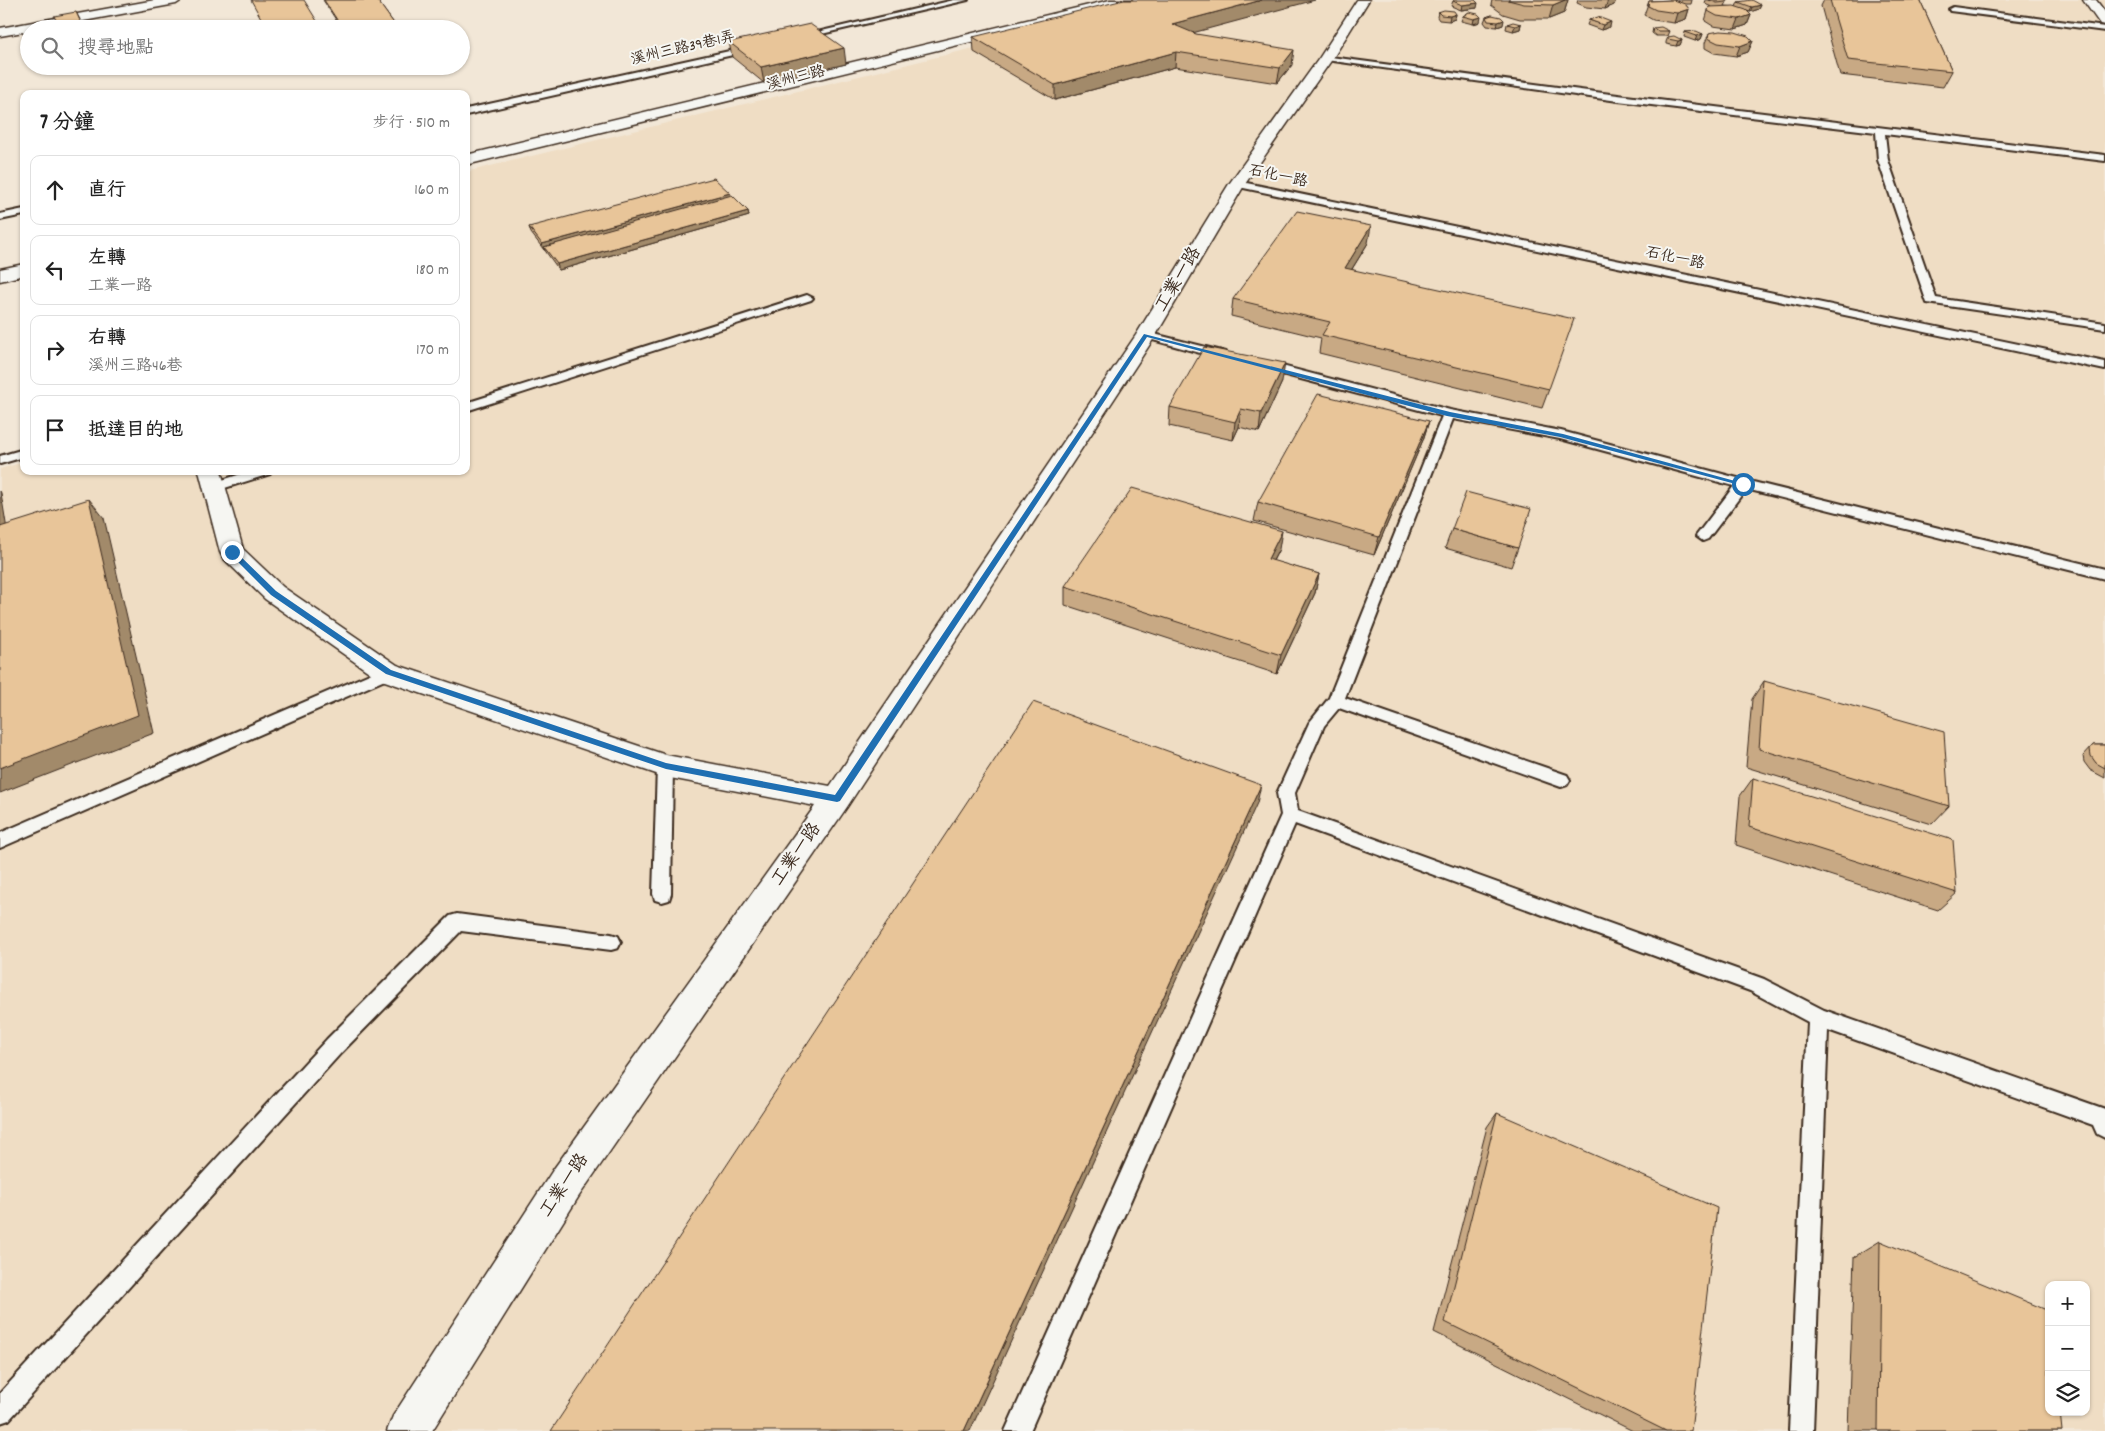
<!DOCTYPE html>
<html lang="zh-TW">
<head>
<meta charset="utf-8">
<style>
	:root { --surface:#fff; --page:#f6f6f6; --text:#222; --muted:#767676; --line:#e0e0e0 }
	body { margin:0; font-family:Dekko,"LXGW WenKai TC",sans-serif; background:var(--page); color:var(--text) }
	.controls { position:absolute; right:15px; bottom:15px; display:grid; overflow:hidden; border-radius:10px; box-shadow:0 1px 4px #0004 }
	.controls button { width:45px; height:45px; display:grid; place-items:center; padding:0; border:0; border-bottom:1px solid var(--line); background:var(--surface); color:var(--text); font:25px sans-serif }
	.stop { position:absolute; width:15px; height:15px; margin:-11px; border:4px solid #1f6fb2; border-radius:50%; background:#fff }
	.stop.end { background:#1f6fb2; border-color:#fff; box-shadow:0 1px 5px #0008 }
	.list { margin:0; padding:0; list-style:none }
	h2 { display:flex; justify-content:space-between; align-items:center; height:65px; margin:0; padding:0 20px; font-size:21px }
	h2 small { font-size:16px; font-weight:400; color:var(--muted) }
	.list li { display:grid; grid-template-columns:32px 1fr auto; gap:15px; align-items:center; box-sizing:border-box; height:70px; margin:0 10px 10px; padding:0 10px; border:1px solid var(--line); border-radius:10px }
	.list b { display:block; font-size:19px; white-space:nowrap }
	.list p { margin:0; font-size:16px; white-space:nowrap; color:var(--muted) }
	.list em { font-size:16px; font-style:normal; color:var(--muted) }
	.icon { flex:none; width:28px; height:28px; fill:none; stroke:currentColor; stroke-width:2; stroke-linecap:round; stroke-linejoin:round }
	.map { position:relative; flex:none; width:2105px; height:1431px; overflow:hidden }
	.search { position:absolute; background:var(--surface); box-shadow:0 1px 4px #0004; left:20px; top:20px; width:450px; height:55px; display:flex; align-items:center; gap:12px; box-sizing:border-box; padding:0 18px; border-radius:28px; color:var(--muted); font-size:19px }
	.panel { position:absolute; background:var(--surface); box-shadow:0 1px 4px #0004; left:20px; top:90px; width:450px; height:385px; border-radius:10px }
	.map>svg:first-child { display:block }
	.built { fill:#efddc4; fill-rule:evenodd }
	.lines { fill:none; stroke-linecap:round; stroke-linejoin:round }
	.service-casing { stroke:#3b2a1e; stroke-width:4 }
	.minor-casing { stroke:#3b2a1e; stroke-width:3 }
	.tertiary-casing { stroke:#3b2a1e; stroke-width:3 }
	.service { fill:#f6f6f2; fill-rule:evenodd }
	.minor { fill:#f6f6f2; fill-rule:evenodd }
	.tertiary { fill:#f6f6f2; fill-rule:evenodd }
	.wall { fill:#c8a984; stroke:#3b2a1e }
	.shaded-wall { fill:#a28a6b; stroke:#3b2a1e }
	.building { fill:#e8c599; stroke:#3b2a1e }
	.route { fill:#1f6fb2 }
	.labels { text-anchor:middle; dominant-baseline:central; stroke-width:4; stroke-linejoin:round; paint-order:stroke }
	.far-street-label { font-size:15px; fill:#3b2a1e; stroke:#f6f6f2 }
	.street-label { font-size:18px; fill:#3b2a1e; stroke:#f6f6f2 }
</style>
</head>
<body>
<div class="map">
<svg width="2105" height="1431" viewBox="0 0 2105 1431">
	<rect width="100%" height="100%" fill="#f2e7d7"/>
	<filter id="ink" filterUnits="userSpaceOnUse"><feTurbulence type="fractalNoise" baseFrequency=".02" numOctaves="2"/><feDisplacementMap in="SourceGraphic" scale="10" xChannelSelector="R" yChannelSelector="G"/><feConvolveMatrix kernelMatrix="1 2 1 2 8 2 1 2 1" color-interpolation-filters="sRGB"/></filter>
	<g filter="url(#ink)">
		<path class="built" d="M1170 0H2105V1431H0V469L24 462V471H466V172ZM2049 1285H2086V1412H2049Z"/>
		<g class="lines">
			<defs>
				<g id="service">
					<polygon points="954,0 968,0 800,39 796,37"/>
					<polygon points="1953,7 2105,27 2105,31 1950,11 1949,9"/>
					<polygon points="752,46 756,48 755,50 466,115 466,109"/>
					<polygon points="1323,56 1618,95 2105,155 2105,161 1885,134 1888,160 1936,298 2105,323 2105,329 1927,303 1878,160 1876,132 1618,101 1326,60 1323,60"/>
					<polygon points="1237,181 2105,362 2105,370 1234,186 1234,182"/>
					<polygon points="24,209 24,215 0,220 0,214"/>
					<polygon points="807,295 813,298 811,300 466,411 466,403"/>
					<polygon points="1146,332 1226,352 1228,355 1222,359 1142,337 1140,335"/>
					<polygon points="1263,361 1450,410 1561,431 1745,480 2105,569 2105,579 1746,489 1708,539 1703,541 1696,536 1734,486 1560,439 1453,419 1345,698 1567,775 1570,780 1567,785 1561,787 1339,708 1324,726 1295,793 1298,811 1764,979 1824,1010 2105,1109 2105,1138 2097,1134 2093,1125 1828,1030 1813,1431 1789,1431 1808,1022 1750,991 1295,824 1030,1431 1005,1431 1281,815 1277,793 1309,723 1329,698 1442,416 1259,368 1257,365"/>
					<polygon points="24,449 24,457 0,464 0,456"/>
					<polygon points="250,471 271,471 270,474 215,491 208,487 210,484"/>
					<polygon points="388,666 394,668 396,672 394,676 0,848 0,833"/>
					<polygon points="665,759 671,761 673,766 671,894 669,900 662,902 655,900 653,894 657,766 659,761"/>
					<polygon points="457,914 611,934 618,936 621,942 618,948 611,950 461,931 341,1053 9,1420 0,1423 0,1393 327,1039 450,916"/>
				</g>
				<g id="minor">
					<polygon points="155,0 182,0 176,4 40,29 29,29 29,31 0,36 0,28"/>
					<polygon points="1357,0 1369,0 1333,58 1245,184 1156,335 847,807 579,1196 432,1431 387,1431 393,1416 553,1170 815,806 665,777 379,679 265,599 223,558 220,552 199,471 221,471 243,549 283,587 397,665 666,755 830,786 1136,335 1229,184 1320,57"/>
					<polygon points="2083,0 2096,0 2105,12 2105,25 2100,24"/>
				</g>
				<g id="tertiary">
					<polygon points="1110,0 1132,0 1126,4 466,165 466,155"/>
					<polygon points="24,264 24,275 0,281 0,269"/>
				</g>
			</defs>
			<use href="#service" class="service-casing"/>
			<use href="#minor" class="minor-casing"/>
			<use href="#tertiary" class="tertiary-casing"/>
			<use href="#service" class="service"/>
			<use href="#minor" class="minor"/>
			<use href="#tertiary" class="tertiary"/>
		</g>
		<g class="wall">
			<polygon points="323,0 377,0 398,29 342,29"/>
			<polygon points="1492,0 1568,0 1564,13 1549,19 1520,19 1503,14 1491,5"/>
			<polygon points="1578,0 1616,0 1614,5 1605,9 1586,7 1577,3"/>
			<polygon points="1673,0 1692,0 1691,4 1685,4 1689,9 1686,19 1674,23 1653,20 1644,15 1649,1"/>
			<polygon points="1706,0 1728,0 1725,6 1736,7 1738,2 1761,5 1759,9 1750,12 1747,11 1751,15 1747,25 1735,29 1713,26 1705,21 1709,7 1712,7 1707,5 1705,3"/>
			<polygon points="1824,0 1920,0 1952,71 1943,87 1840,75 1821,6"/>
			<polygon points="1453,1 1477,8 1461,10 1451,6"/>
			<polygon points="1438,12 1456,14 1455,19 1449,21 1439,20 1437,17"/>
			<polygon points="1469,12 1480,22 1473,24 1461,21 1463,16"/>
			<polygon points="1492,15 1503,25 1497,27 1487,26 1484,22 1486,17"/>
			<polygon points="1589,20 1610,27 1601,30 1587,25"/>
			<polygon points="1507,24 1521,24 1520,29 1513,31 1506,29"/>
			<polygon points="1653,28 1669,31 1667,36 1656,36 1652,33"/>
			<polygon points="1685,32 1703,34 1701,39 1695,41 1684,37"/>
			<polygon points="1192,33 1292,65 1277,83 1175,67 1055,100 974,52 973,37"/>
			<polygon points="1709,33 1753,41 1748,52 1736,56 1714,53 1705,48 1705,43"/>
			<polygon points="1668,37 1682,40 1680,45 1676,46 1666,44 1666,42"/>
			<polygon points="729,42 846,64 764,83 732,57"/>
			<polygon points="730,193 730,196 748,211 749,216 559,270 546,252 545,250 544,250 531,233 529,227"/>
			<polygon points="1368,243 1352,269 1549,389 1542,408 1319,353 1321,338 1231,316 1233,299"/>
			<polygon points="1282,382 1259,432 1239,427 1233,440 1169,426 1170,407"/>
			<polygon points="1429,421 1423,440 1374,555 1254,521 1258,502"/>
			<polygon points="1452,529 1518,548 1511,567 1445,548"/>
			<polygon points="1279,549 1273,561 1319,574 1315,593 1277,674 1065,605 1065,586"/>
			<polygon points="1764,681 1949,806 1932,824 1746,767 1752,699"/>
			<polygon points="2093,745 2105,745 2105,778 2090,770 2084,762 2083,756"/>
			<polygon points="1753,778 1957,893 1938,910 1736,845 1740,796"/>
			<polygon points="1497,1113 1691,1431 1633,1431 1434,1332 1487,1127"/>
			<polygon points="1880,1241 2062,1431 1848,1431 1854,1257"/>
		</g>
		<g class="shaded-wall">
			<polygon points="1262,0 1315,0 1170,39 1172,24"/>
			<polygon points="1565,0 1568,0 1564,13 1549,19 1553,5"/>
			<polygon points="1608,0 1616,0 1614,5 1605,9"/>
			<polygon points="1478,3 1477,8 1461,10 1462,5"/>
			<polygon points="1761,5 1759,9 1750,12 1752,7"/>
			<polygon points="1689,9 1686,19 1674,23 1677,13"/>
			<polygon points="76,12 85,29 61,29"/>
			<polygon points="1456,14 1455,19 1449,21 1450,16"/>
			<polygon points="1751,15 1747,25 1735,29 1739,19"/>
			<polygon points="1481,17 1480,22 1473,24 1474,19"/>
			<polygon points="1504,20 1503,25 1497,27 1498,22"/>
			<polygon points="1611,22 1610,27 1601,30 1603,25"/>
			<polygon points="1521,24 1520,29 1513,31 1515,26"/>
			<polygon points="1703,34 1701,39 1695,41 1697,36"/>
			<polygon points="1682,40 1680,45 1676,46 1678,41"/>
			<polygon points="1753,41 1748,52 1736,56 1740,46"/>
			<polygon points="844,48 846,64 764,83 761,67"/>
			<polygon points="1294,50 1292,65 1277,83 1280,68"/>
			<polygon points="1176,52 1175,67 1055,100 1055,85"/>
			<polygon points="730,193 731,199 544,247 545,250 544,250 542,244"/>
			<polygon points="748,211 749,216 559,270 557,264"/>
			<polygon points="1371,226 1368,243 1342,285 1345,268"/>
			<polygon points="1285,363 1282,382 1259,432 1261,413"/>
			<polygon points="1241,409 1239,427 1233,440 1235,422"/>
			<polygon points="1429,421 1423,440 1374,555 1379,537"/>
			<polygon points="0,491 1,493 10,548 0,537"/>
			<polygon points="89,499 104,518 154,733 0,793 0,768"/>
			<polygon points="1282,531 1279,549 1264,578 1268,559"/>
			<polygon points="1319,574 1315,593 1277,674 1281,655"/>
			<polygon points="1261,785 1257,803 970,1431 964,1431"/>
		</g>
		<g class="building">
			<polygon points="251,0 304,0 322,29 267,29"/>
			<polygon points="324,0 377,0 398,29 343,29"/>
			<polygon points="1124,0 1262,0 1172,24 1196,34 1294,50 1280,68 1176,52 1055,85 973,37"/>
			<polygon points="1454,0 1475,0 1478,3 1462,5 1453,1"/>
			<polygon points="1508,0 1565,0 1553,5 1524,4"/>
			<polygon points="1673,0 1685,4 1689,9 1677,13 1656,10 1648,6 1649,1"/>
			<polygon points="1709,0 1727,0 1726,2 1717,3"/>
			<polygon points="1752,0 1761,5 1752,7 1738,2"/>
			<polygon points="1830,0 1920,0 1952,71 1848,60"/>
			<polygon points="1734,6 1746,10 1751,15 1739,19 1717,16 1708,11 1709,7"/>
			<polygon points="1444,10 1454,11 1456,14 1450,16 1441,15 1438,12"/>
			<polygon points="76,12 82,25 60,29 54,16"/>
			<polygon points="1469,12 1478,14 1481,17 1474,19 1463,16"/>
			<polygon points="1492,15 1501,17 1504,20 1498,22 1488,21 1486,17"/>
			<polygon points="1598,17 1611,22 1603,25 1589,20"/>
			<polygon points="1513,22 1521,24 1515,26 1507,24"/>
			<polygon points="810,24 844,48 761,67 729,42"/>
			<polygon points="1661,27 1669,31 1658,31 1653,28"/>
			<polygon points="1696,31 1703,34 1697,36 1685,32"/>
			<polygon points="1720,31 1735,32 1748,36 1753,41 1740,46 1718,43 1708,38 1709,33"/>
			<polygon points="1674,36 1682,40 1678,41 1668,39 1668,37"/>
			<polygon points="714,178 730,193 542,244 529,227"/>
			<polygon points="732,195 748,211 557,264 544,247"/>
			<polygon points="1297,211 1371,226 1345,268 1574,319 1549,389 1322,335 1330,322 1233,299"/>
			<polygon points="1204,347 1285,363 1261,413 1241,409 1235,422 1170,407"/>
			<polygon points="1318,394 1429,421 1379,537 1258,502"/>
			<polygon points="1132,488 1282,531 1268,559 1319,574 1281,655 1065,586"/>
			<polygon points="1466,492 1531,509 1518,548 1452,529"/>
			<polygon points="89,499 138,715 0,768 0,527"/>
			<polygon points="1764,681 1944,732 1949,806 1759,749"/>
			<polygon points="1033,702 1261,785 964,1431 551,1431"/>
			<polygon points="2093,745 2105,745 2105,768 2096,763 2091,756 2090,749"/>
			<polygon points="1753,778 1953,840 1957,893 1749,827"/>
			<polygon points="1497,1113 1717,1208 1691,1431 1666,1431 1445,1322"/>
			<polygon points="1880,1241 2049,1311 2049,1412 2060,1412 2062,1431 1878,1431"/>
		</g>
	</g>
	<polygon class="route" points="1144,334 1450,412 1563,434 1746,484 1743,486 1560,437 1447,416 1147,337 840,801 837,802 666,769 386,674 271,595 228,552 234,550 276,591 391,670 666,763 835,795"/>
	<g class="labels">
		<g class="far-street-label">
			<text transform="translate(683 49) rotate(-13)">溪州三路39巷1弄</text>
			<text transform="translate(796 79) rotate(-14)">溪州三路</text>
			<text transform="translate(1278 177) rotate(12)">石化一路</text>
			<text transform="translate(1675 259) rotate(12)">石化一路</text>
		</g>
		<g class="street-label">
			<text transform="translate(1179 280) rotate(-59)">工業一路</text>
			<text transform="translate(797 855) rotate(-55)">工業一路</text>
			<text transform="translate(565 1186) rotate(-56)">工業一路</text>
		</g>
	</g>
</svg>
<div class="controls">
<button>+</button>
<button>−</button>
<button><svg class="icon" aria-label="layers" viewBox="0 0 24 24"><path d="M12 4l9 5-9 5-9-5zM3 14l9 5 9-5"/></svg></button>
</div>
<div class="stop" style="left:1743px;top:484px"></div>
<div class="stop end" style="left:232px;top:552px"></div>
<div class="search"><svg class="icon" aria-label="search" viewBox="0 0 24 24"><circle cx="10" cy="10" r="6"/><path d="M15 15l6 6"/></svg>搜尋地點</div>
<section class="panel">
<h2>7 分鐘<small>步行 · 510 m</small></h2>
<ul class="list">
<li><svg class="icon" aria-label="ahead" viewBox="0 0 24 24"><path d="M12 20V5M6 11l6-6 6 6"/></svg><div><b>直行</b></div><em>160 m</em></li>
<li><svg class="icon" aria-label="left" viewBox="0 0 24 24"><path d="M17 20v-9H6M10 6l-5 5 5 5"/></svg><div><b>左轉</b><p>工業一路</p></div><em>180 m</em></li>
<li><svg class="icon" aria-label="right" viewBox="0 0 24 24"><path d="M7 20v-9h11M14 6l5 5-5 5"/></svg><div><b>右轉</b><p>溪州三路46巷</p></div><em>170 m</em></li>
<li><svg class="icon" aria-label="arrive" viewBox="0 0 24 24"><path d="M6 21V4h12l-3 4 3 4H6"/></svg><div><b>抵達目的地</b></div></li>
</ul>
</section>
</div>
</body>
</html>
